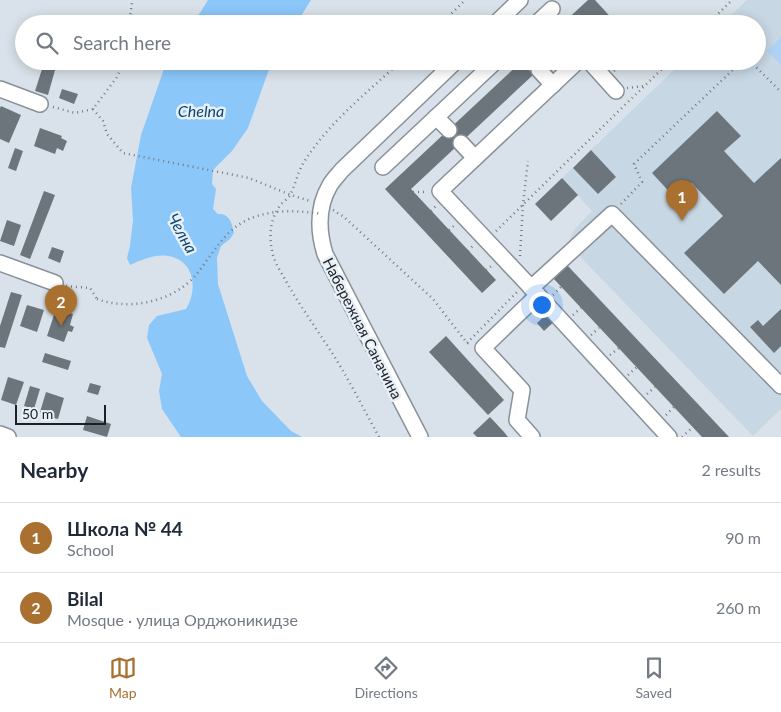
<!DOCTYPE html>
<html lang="en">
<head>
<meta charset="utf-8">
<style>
	:root { --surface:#fff; --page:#f2f2f3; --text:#1f2937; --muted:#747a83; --line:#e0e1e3; --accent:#aa702f }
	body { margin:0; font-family:Lato,sans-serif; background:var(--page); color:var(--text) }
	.scale { position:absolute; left:15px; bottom:12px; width:91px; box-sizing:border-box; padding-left:5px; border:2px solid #1d2023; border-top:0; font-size:14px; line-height:18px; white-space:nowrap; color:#1d2023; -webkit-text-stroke:4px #e7f0f8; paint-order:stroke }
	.you { position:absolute; left:541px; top:304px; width:18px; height:18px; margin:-12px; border:4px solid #fff; border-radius:50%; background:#1a73e8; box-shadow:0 0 0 8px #1a73e833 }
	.badge { display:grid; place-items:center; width:32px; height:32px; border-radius:50%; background:var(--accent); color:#fff; font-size:16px; font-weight:700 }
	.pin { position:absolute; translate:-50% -41px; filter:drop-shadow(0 1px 2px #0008) }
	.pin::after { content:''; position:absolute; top:26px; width:18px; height:15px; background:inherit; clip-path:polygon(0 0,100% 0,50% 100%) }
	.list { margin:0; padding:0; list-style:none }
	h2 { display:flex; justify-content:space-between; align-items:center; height:65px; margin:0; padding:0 20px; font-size:21px }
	h2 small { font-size:16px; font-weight:400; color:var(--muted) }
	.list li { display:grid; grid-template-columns:32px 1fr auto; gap:15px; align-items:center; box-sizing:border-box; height:70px; padding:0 20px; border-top:1px solid var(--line) }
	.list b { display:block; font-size:19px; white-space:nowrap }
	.list p { margin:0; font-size:16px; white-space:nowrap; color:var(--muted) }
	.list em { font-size:16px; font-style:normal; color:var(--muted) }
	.icon { flex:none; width:28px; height:28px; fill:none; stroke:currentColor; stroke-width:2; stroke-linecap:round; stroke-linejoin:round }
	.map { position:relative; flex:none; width:781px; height:437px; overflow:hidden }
	.search { position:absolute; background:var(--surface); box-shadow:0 2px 12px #0003; left:15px; right:15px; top:15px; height:55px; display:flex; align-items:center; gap:12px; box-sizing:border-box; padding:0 18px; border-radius:28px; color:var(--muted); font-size:19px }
	.sheet { height:205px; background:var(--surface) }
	nav { display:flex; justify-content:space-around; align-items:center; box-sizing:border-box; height:70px; border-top:1px solid var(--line); background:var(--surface); font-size:14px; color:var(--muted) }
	nav a { display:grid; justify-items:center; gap:2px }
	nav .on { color:var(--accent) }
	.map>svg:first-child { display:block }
	.built { fill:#c8d7e4 }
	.green { fill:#aed3f5 }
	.water { fill:#8cc7fa }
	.building { fill:#6d757c }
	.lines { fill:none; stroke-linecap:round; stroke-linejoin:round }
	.minor-tunnel { stroke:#b3bbc2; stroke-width:15; stroke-dasharray:15 8; stroke-linecap:butt }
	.minor-casing { stroke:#889198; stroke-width:18 }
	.path { stroke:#757b80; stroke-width:2.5; stroke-dasharray:1 4; stroke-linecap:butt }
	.minor { stroke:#fff; stroke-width:15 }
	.path-bridge { stroke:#757b80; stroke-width:2.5; stroke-dasharray:1 4; stroke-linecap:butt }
	.labels { text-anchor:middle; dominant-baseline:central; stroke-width:5; stroke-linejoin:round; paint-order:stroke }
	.street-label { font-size:15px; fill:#1d2023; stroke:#e7f0f8 }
	.water-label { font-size:16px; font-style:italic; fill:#0c456e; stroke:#e7f0f8 }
</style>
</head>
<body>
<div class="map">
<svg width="781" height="437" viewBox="0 0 781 437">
	<rect width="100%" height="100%" fill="#d9e2ea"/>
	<polygon class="built" points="747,0 781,0 781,409 753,436 568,244 574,230 592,211 562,178 683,61 757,61 757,24 722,24"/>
	<polygon class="green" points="781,37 781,65 767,51"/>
	<g class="water">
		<polygon points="208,0 311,0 296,24 193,24"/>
		<path d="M169 61H272L248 128 232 151 213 170 212 184 216 189 213 209 218 214C230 213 232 224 234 233L230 239 221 246 217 258 218 284 247 376 262 401 291 431 302 437H181L162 409 159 391 162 374 147 338 149 325 157 316 186 309C198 290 195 260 168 256 155 254 142 260 130 265L127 258 130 246 133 220 131 188 141 135 164 69Z"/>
	</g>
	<g class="building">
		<polygon points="588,0 595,0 617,24 590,24 589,23 588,24 562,24"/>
		<polygon points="522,61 548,61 411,189 496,280 482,293 385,189"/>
		<polygon points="625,61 643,61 634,70"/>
		<polygon points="43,66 55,70 48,95 35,91"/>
		<polygon points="62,89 78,94 74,104 59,98"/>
		<polygon points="1,106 21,115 9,143 0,139 0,108"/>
		<polygon points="717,111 741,136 724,151 754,183 781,158 781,285 758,261 724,294 684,253 723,216 692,183 675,198 652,173"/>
		<polygon points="40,128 62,136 61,138 67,141 63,151 57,148 55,154 34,146"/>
		<polygon points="15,148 23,151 16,171 8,168"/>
		<polygon points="591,150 616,177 598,194 573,168"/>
		<polygon points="562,178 578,195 551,221 535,204"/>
		<polygon points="44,191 55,195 30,259 20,255"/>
		<polygon points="7,220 21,225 14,246 0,241"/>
		<polygon points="52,247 64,251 60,263 48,258"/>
		<polygon points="567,265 729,437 702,437 553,278"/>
		<polygon points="11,292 22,295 5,348 0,347 0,326"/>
		<polygon points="27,305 44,310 37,332 20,326"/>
		<polygon points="56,309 73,314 70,325 74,327 72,332 68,331 64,342 47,336"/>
		<polygon points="781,309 781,346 774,353 750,327 758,320 763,326"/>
		<polygon points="550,311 557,319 544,331 537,323"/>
		<polygon points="446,336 504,400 488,415 429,352"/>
		<polygon points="45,353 71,361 68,370 42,362"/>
		<polygon points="8,377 24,382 16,405 1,400"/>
		<polygon points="90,383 101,386 98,395 87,392"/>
		<polygon points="30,386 40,389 34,409 24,406"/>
		<polygon points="46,392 64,398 58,419 50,417 50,415 40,412"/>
		<polygon points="87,416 111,424 107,437 83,430"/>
		<polygon points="490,417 504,432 508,437 477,437 473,433"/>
	</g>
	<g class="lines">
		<polyline class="minor-tunnel" points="531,61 539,70"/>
		<defs>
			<g id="minor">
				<polyline points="495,24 520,0"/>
				<polyline points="536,24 552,9"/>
				<polyline points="589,61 616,91"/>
				<polyline points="539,70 553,85"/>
				<polyline points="0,89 40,104"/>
				<polyline points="436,117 449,130"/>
				<polyline points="461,143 475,158"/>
				<polyline points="383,167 496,61"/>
				<polyline points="0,263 55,283"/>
				<polyline points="531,288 612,214 781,386"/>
				<polyline points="538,295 669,437"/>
				<polyline points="0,434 8,437"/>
				<path d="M420 437 325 254C318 231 317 207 330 185 333 180 338 175 342 170L456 61"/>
				<polyline points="532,437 517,420 522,390 483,348 538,295 440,191 578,61"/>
			</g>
		</defs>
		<use href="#minor" class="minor-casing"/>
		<g class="path">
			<polyline points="129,24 132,3 130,0"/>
			<polyline points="441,24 465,0"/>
			<polyline points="708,24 732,0"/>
			<polyline points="515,61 518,65"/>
			<polyline points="614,71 624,61"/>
			<polyline points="627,88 644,86"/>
			<polyline points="53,107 75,113 93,109 117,77 124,61"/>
			<polyline points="93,109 103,121 107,134 123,153 249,178 291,195 310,201"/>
			<polyline points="413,192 427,192"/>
			<polyline points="621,204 642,182 634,164 740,63 752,63 781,92"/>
			<polyline points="333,210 344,217 433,299 467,343 472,344"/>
			<polyline points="431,211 437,205"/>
			<polyline points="449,230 455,225"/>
			<polyline points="496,231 670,61"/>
			<polyline points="468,251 474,245"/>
			<polyline points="520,256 523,204 528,161"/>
			<polyline points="486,270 493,265"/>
			<polyline points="66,286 90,288 97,299"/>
			<polyline points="553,295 561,287"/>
			<polyline points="573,315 581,308"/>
			<polyline points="591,335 599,328"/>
			<polyline points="467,343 517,292"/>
			<polyline points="610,355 619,348"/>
			<polyline points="628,375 637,367"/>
			<polyline points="647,394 655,387"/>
			<polyline points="666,415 674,407"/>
			<path d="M379 437C366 413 353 388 339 364 322 336 302 310 286 281 281 272 274 262 272 251 269 236 270 220 279 207 282 202 289 199 291 193 296 183 298 171 304 162 329 122 367 93 401 61"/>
			<polyline points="682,437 693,427"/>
		</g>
		<use href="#minor" class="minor"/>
		<path class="path-bridge" d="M97 299C129 311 172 302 195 276 211 257 221 235 243 222 267 209 295 210 322 214"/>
	</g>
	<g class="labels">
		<g class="street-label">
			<text transform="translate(363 328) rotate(63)">Набережная Саначина</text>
		</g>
		<g class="water-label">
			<text x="201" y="110">Chelna</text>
			<text transform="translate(183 233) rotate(61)">Челна</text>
		</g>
	</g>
</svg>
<div class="scale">50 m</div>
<div class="you"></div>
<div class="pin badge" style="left:682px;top:221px">1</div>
<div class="pin badge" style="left:61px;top:326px">2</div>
<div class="search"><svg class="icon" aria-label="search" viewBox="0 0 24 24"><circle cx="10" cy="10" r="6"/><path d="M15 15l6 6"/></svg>Search here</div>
</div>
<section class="sheet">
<h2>Nearby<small>2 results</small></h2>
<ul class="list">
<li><span class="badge">1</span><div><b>Школа № 44</b><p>School</p></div><em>90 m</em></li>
<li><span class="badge">2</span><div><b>Bilal</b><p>Mosque · улица Орджоникидзе</p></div><em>260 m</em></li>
</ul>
</section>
<nav>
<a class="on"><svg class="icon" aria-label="map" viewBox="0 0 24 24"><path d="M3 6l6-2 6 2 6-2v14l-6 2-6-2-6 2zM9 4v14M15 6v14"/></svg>Map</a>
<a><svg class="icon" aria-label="directions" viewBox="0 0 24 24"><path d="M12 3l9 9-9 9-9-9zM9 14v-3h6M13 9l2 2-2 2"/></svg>Directions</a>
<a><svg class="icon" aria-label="saved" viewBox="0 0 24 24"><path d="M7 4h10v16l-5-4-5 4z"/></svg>Saved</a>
</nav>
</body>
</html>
